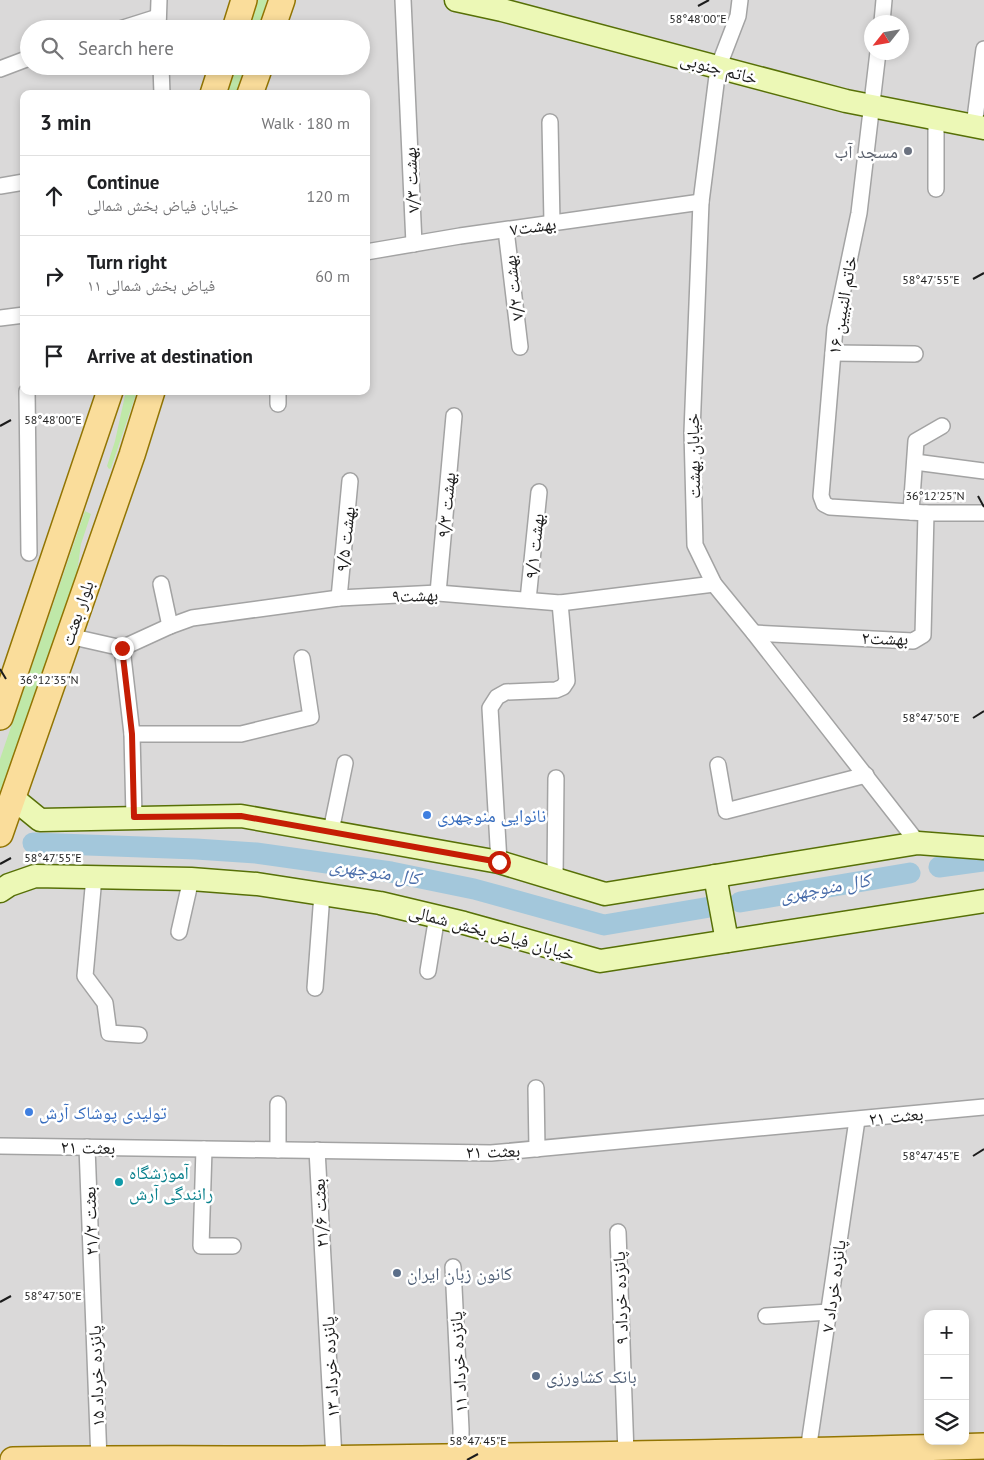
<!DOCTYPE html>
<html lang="en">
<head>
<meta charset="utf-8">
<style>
	:root { --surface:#fff; --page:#f2f2f2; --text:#202124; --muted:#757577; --line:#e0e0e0 }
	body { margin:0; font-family:"PT Sans","Noto Naskh Arabic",sans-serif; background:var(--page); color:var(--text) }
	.controls { position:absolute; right:15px; bottom:15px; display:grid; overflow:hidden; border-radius:10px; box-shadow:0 2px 8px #0003 }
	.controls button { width:45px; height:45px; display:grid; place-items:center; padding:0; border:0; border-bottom:1px solid var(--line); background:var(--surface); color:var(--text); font:25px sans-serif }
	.compass { position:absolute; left:864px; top:15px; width:45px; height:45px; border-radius:50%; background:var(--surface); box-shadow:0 2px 8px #0003; rotate:239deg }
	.stop { position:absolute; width:15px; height:15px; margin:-11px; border:4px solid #c51d04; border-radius:50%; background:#fff }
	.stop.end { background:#c51d04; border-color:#fff; box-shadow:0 1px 5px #0008 }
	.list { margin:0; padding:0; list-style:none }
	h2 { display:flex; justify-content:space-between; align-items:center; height:65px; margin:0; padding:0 20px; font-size:21px }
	h2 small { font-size:16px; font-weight:400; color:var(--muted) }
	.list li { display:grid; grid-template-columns:32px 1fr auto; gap:15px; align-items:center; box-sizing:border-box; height:80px; padding:0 20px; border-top:1px solid var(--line) }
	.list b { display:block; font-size:19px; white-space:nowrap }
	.list p { margin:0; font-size:16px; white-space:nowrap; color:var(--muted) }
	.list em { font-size:16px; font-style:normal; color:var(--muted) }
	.icon { flex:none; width:28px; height:28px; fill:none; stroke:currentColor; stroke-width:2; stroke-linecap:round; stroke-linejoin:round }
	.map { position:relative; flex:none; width:984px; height:1460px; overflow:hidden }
	.search { position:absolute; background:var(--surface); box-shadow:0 2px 8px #0003; left:20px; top:20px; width:350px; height:55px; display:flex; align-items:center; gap:12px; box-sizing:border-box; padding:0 18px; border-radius:28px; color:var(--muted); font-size:19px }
	.panel { position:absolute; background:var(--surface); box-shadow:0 2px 8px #0003; left:20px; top:90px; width:350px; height:305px; border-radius:10px }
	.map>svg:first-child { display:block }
	.residential { fill:#dad9d9; fill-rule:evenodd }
	.grass { fill:#bfe8a8 }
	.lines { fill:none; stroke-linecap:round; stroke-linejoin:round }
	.canal { stroke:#a3c7db; stroke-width:21 }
	.street-casing { stroke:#a3a3a3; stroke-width:18 }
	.secondary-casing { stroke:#577007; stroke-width:25 }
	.primary-casing { stroke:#927503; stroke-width:28 }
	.street { stroke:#fff; stroke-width:15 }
	.secondary { stroke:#ecf8b6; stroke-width:22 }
	.primary { stroke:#fadd9b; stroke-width:25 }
	.route { stroke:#c51d04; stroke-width:6 }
	.ticks { fill:none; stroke:#1c1c1c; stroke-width:2 }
	.worship-dot { fill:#6b7280; stroke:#fff; stroke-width:2 }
	.shop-dot { fill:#3f7fe0; stroke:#fff; stroke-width:2 }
	.culture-dot { fill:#0f9aa8; stroke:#fff; stroke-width:2 }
	.service-dot { fill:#5c6f8a; stroke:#fff; stroke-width:2 }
	.labels { text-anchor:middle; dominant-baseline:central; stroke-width:5; stroke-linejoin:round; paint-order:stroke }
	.street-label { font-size:18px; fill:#1c1c1c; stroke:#fff }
	.worship-label { font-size:18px; fill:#5b616d; stroke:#fff; text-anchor:end }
	.shop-label { font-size:18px; fill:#366cbe; stroke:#fff; text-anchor:start }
	.culture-label { font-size:18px; fill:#0d838f; stroke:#fff; text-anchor:start }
	.service-label { font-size:18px; fill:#4e5e75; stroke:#fff; text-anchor:start }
	.water-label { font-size:19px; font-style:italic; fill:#4b6eaa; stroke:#fff }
	.ticks-label { font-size:12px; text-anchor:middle; fill:#1c1c1c; stroke:#fff; stroke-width:5; stroke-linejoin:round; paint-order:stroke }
</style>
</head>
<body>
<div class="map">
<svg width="984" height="1460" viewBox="0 0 984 1460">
	<rect width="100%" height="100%" fill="#eeebe2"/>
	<path class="residential" d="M0 0H984V1460H0ZM872 22H902V52H872ZM29 29H361V66H29ZM24 94H366V391H24ZM928 1314H965V1441H928Z"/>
	<g class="grass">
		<polygon points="258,0 267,0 258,29 248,29"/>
		<polygon points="236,66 245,66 236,94 226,94"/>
		<polygon points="126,391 137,391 111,468 109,469 107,466 115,441"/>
		<polygon points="85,511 91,514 81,544 76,580 0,799 0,759"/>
	</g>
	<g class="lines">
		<g class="canal">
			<polyline points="33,843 196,849 256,853 391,872 474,889 604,925 710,907"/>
			<polyline points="939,867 984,861"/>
			<polyline points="740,902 910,873"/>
		</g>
		<defs>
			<g id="street">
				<polyline points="403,0 414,244"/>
				<polyline points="740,0 738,16 718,68 701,202 692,432 695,545 714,584 754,633 918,843"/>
				<polyline points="882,22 884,0"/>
				<polyline points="120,29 158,17"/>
				<polyline points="158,29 159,0"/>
				<polyline points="878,52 859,213 835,328 821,496 824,504 830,507 926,513 984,513"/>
				<polyline points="161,66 162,94"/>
				<polyline points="0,69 29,58"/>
				<polyline points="936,119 936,189"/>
				<polyline points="550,122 552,223"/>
				<polyline points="974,126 984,49"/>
				<polyline points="0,186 24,182"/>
				<polyline points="506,230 520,347"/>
				<polyline points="366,252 460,236 701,202"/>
				<polyline points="0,318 24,315"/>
				<polyline points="833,353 915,354"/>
				<polyline points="27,391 29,553"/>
				<polyline points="278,391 278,404"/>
				<polyline points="915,462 984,471"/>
				<polyline points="911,512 916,441 942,426"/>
				<polyline points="161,584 170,626"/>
				<polyline points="438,593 454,416"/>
				<polyline points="339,598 350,481"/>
				<polyline points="528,600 539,492"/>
				<polyline points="754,633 913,641 923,635 926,513"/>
				<polyline points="69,636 122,648"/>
				<polyline points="122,648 170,626 192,618 339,598 438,593 560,603 714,584"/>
				<polyline points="122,648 132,734 134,817"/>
				<polyline points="132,734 241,734 311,717 302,658"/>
				<polyline points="718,765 726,811 866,775"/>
				<polyline points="331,831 345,763"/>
				<polyline points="499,862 490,708 497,697 506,692 556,690 563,687 567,681 560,603"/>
				<polyline points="94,877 85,976 105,1003 109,1033 139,1035"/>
				<polyline points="555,878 556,778"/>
				<polyline points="179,932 191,879"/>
				<polyline points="428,971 437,916"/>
				<polyline points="315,988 322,894"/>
				<polyline points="536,1088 537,1149"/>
				<polyline points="278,1104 278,1150"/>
				<polyline points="0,1146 491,1153 984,1107"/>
				<polyline points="87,1147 99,1460"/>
				<polyline points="204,1149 201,1246 233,1246"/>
				<polyline points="317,1150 334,1458"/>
				<polyline points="618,1232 626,1454"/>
				<polyline points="453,1267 461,1429 461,1456"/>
				<polyline points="766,1316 829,1312"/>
				<polyline points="808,1451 857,1120"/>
			</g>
			<g id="secondary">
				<polyline points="456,0 502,10 846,101 984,128"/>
				<polyline points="13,798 40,820 241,816 499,862 605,894 918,843 984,848"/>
				<polyline points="715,876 727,941"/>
				<polyline points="0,891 9,885 35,876 191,879 257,884 380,903 464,923 600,961 984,901"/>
			</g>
			<g id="primary">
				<polyline points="235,29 244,0"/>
				<polyline points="272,29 282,0"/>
				<polyline points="213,94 222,66"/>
				<polyline points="250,94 260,66"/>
				<polyline points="0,717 110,391"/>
				<polyline points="0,834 132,455 152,391"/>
				<path d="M13 1460C109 1458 205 1459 301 1459 529 1456 756 1453 984 1446"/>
			</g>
		</defs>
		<use href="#street" class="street-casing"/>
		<use href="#secondary" class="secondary-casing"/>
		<use href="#primary" class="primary-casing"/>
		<use href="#street" class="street"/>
		<use href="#secondary" class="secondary"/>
		<use href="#primary" class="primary"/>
	</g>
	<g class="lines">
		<polyline class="route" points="122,648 132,734 134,817 241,816 499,862"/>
	</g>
	<path class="ticks" d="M698 6 709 0M973 279 984 273M0 426 11 420M978 496 984 507M0 669 6 679M973 718 984 711M0 864 11 858M973 1156 984 1149M0 1302 11 1296M467 1460 478 1454"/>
	<circle class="worship-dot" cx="908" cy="151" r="5"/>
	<g class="shop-dot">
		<circle cx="427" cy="815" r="5"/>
		<circle cx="29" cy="1112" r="5"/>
	</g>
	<circle class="culture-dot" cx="119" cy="1182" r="5"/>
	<g class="service-dot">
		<circle cx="397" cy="1273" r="5"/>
		<circle cx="536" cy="1376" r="5"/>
	</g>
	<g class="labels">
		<g class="street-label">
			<text transform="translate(719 68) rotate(15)">خاتم جنوبی</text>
			<text transform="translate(411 180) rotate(-93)">بهشت ۷/۳</text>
			<text transform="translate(533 226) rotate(-8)">بهشت۷</text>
			<text transform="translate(513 288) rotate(-97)">بهشت ۷/۲</text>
			<text transform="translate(842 305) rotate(-80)">خاتم النبیین ۱۶</text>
			<text transform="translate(693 456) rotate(-91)">خیابان بهشت</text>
			<text transform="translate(446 505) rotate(-85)">بهشت ۹/۳</text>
			<text transform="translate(345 539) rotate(-84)">بهشت ۹/۵</text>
			<text transform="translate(534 546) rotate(-84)">بهشت ۹/۱</text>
			<text transform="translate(415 595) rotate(-2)">بهشت۹</text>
			<text transform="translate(77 613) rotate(-71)">بلوار بعثت</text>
			<text transform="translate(885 638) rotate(1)">بهشت۲</text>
			<text transform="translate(492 932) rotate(15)">خیابان فیاض بخش شمالی</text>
			<text transform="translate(896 1116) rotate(-6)">بعثت ۲۱</text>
			<text transform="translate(88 1147) rotate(1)">بعثت ۲۱</text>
			<text transform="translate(493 1151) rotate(-2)">بعثت ۲۱</text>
			<text transform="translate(320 1213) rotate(-93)">بعثت ۲۱/۶</text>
			<text transform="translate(90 1221) rotate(-92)">بعثت ۲۱/۲</text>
			<text transform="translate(833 1286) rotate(-82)">پانزده خرداد ۷</text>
			<text transform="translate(620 1298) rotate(-92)">پانزده خرداد ۹</text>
			<text transform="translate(458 1362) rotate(-93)">پانزده خرداد ۱۱</text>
			<text transform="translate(330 1367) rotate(-93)">پانزده خرداد ۱۳</text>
			<text transform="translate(96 1376) rotate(-92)">پانزده خرداد ۱۵</text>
		</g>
		<g class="worship-label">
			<text x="898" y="151">مسجد آب</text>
		</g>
		<g class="shop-label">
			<text x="437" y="815">نانوایی منوچهری</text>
			<text x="39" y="1112">تولیدی پوشاک آرش</text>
		</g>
		<g class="culture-label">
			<text x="129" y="1172">آموزشگاه<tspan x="129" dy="21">رانندگی آرش</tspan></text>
		</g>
		<g class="service-label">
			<text x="407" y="1273">کانون زبان ایران</text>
			<text x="546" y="1376">بانک کشاورزی</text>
		</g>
		<g class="water-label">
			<text transform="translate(375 871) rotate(9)">کال منوچهری</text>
			<text transform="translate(825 887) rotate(-10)">کال منوچهری</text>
		</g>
	</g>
	<g class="ticks-label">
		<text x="698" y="23">58°48'00"E</text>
		<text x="931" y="284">58°47'55"E</text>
		<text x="53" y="424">58°48'00"E</text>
		<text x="935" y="500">36°12'25"N</text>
		<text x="49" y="684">36°12'35"N</text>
		<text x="931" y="722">58°47'50"E</text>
		<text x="53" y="862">58°47'55"E</text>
		<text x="931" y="1160">58°47'45"E</text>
		<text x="53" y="1300">58°47'50"E</text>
		<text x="478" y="1445">58°47'45"E</text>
	</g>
</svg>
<div class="controls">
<button>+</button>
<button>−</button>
<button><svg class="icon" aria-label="layers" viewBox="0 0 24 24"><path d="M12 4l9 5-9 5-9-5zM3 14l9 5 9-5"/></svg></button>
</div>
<svg class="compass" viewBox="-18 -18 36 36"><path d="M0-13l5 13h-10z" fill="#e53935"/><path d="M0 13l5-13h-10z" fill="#757577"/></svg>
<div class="stop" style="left:499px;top:862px"></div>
<div class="stop end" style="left:122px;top:648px"></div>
<div class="search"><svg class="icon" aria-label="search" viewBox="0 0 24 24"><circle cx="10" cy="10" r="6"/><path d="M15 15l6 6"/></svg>Search here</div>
<section class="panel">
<h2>3 min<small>Walk · 180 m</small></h2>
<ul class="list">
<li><svg class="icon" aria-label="ahead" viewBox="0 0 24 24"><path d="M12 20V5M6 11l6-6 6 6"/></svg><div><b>Continue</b><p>خیابان فیاض بخش شمالی</p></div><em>120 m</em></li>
<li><svg class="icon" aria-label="right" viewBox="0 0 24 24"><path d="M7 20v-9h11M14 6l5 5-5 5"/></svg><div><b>Turn right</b><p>فیاض بخش شمالی ۱۱</p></div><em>60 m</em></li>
<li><svg class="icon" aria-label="arrive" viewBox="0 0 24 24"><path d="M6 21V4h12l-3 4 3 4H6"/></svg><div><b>Arrive at destination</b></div></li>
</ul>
</section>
</div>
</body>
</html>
